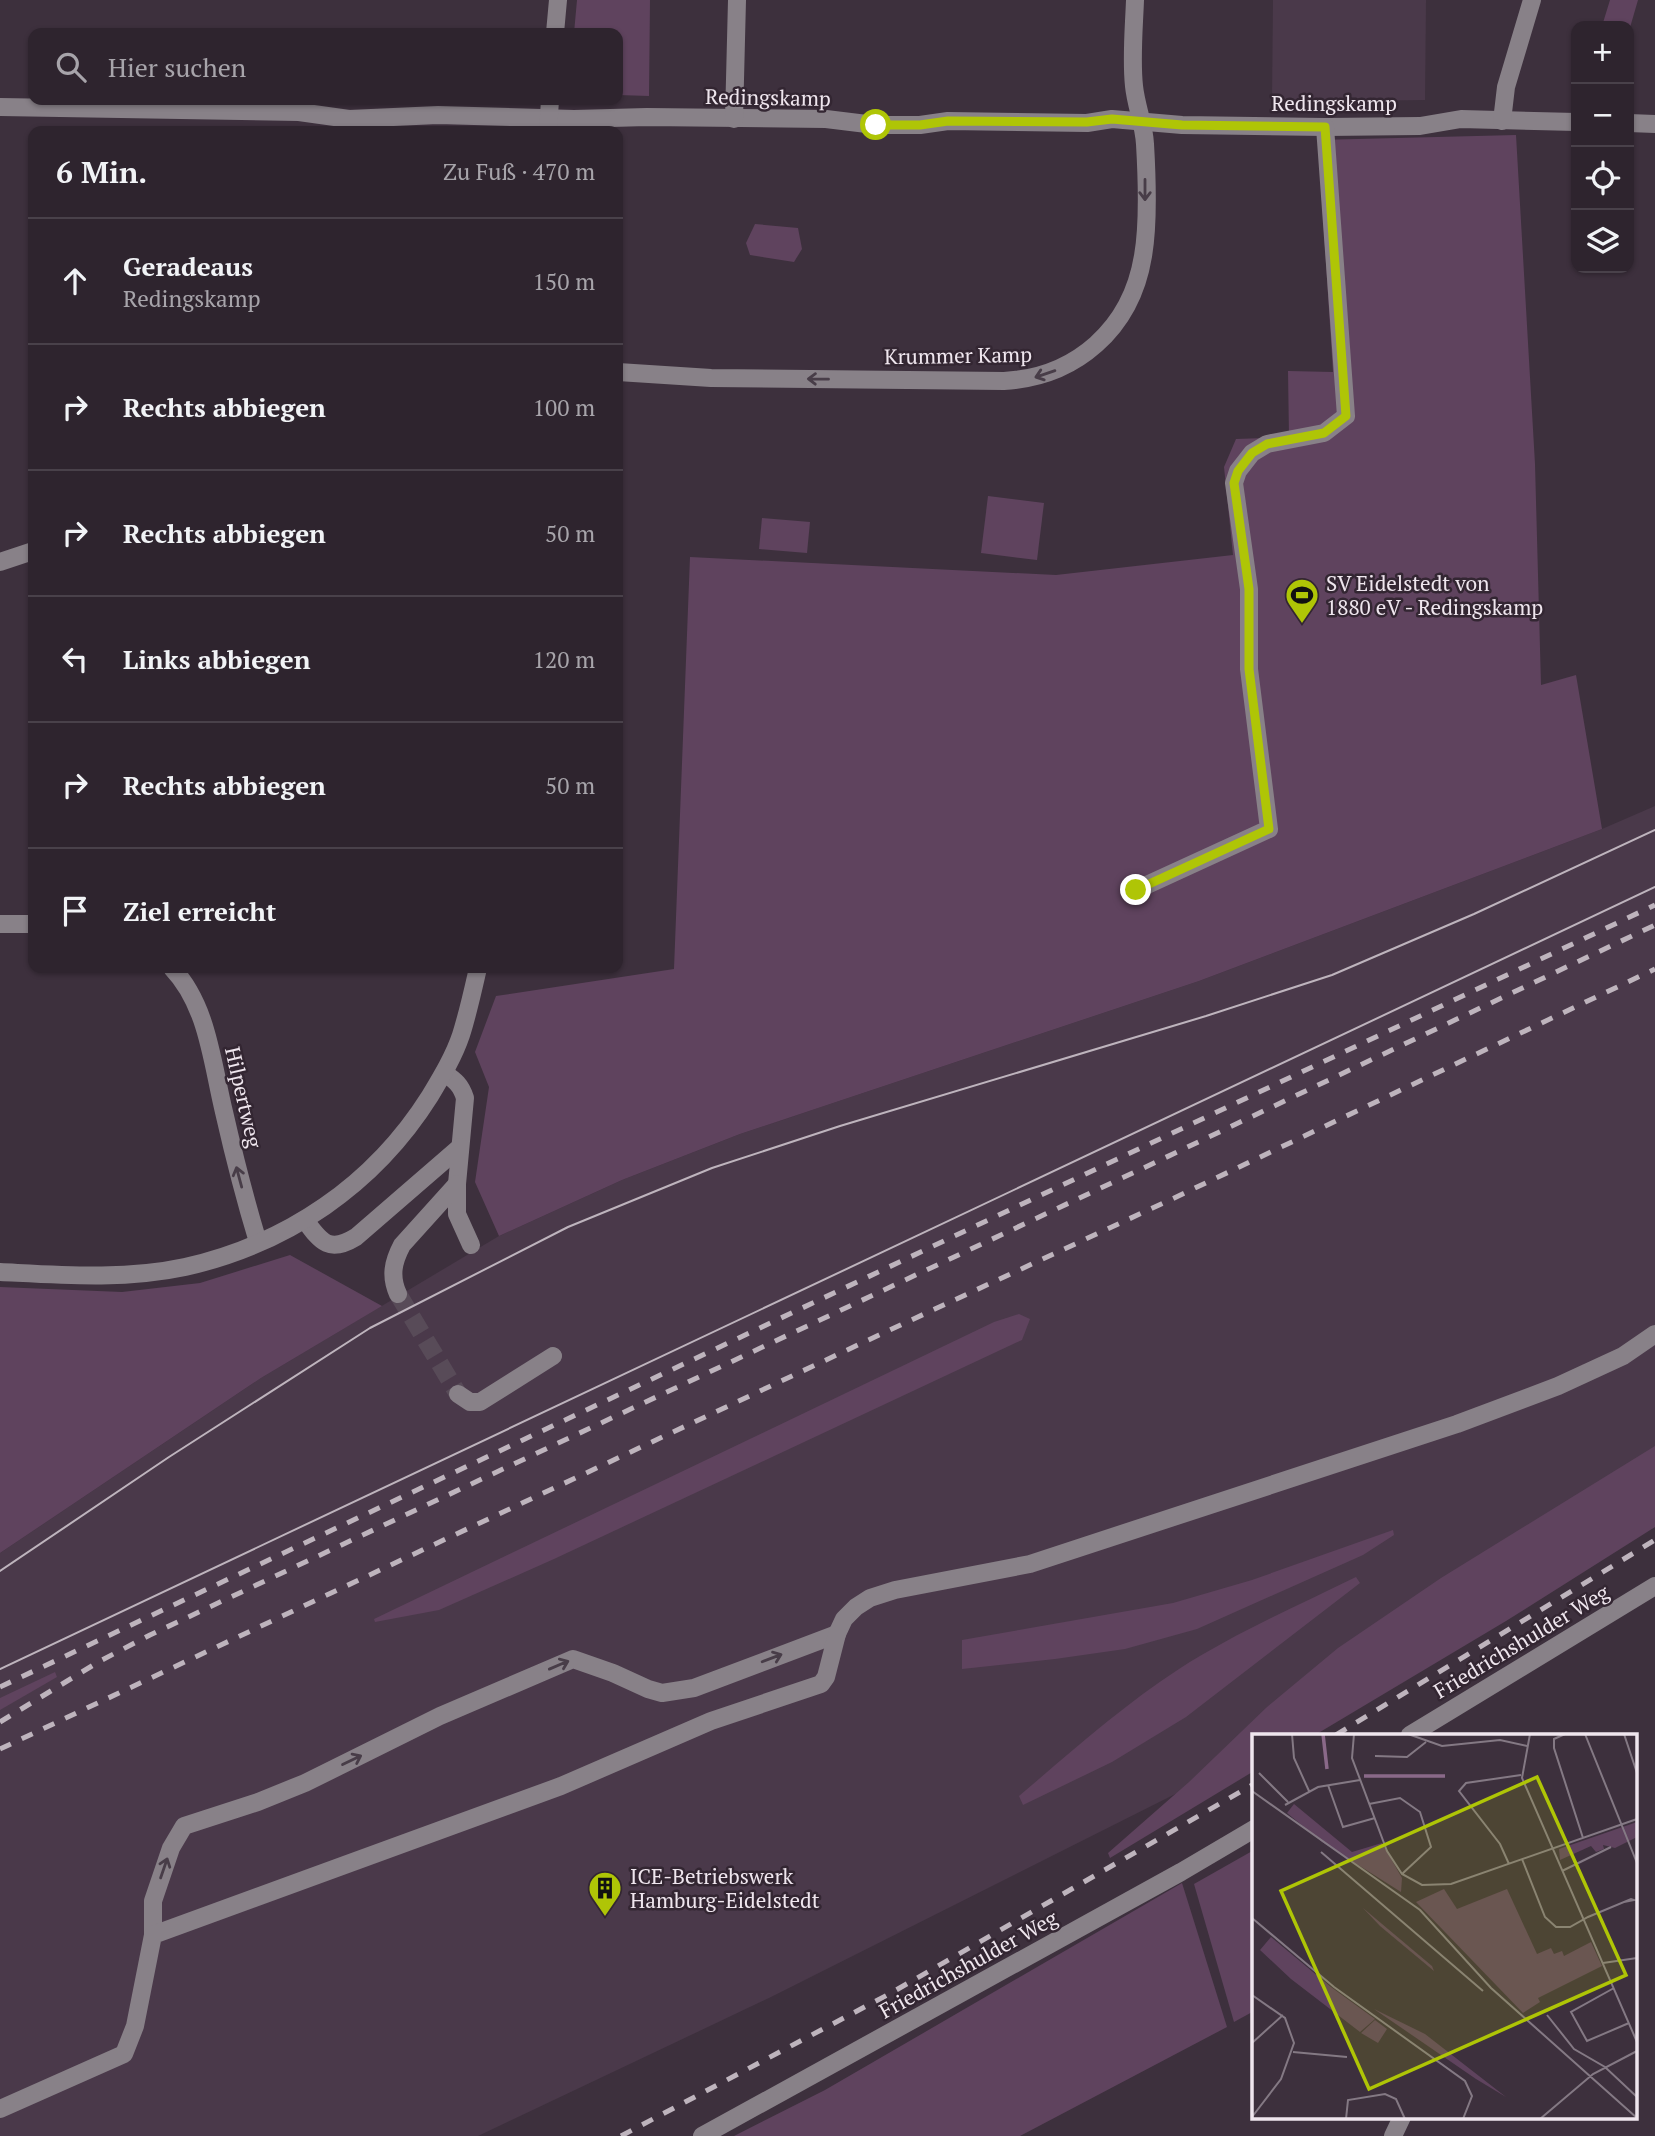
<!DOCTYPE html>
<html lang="de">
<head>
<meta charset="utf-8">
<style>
	:root { --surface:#2e242e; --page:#362c36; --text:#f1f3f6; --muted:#a7a4aa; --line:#49414a }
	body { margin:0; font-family:"PT Serif",serif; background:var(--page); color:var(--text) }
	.controls { position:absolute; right:21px; top:21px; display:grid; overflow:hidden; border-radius:14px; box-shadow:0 2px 5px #0004 }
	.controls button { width:63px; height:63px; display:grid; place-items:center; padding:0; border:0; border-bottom:2px solid var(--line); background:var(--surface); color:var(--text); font:35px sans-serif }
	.stop { position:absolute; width:21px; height:21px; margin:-16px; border:5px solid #afc506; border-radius:50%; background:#fff }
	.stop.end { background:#afc506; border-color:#fff; box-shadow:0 2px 7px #0008 }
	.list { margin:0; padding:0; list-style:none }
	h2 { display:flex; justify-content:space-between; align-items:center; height:91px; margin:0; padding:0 28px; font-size:30px }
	h2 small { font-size:23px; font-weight:400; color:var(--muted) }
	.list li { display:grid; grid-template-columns:46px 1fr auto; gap:21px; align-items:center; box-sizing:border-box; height:126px; padding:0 28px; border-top:2px solid var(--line) }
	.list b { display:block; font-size:26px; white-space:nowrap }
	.list p { margin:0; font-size:23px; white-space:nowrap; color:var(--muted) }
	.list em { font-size:23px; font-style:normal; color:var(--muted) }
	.icon { flex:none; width:38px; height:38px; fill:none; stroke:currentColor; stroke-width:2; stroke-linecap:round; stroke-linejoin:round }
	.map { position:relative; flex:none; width:1655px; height:2136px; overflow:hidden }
	.search { position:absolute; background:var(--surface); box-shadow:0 2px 5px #0004; left:28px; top:28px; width:595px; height:77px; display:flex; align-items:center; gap:18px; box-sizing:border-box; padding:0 24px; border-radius:14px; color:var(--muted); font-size:26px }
	.panel { position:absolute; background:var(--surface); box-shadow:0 2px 5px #0004; left:28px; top:126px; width:595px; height:847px; border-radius:14px }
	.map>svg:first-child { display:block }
	.built { fill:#4a394a }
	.green { fill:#5f435e }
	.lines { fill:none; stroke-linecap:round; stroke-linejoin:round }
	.minor-tunnel { stroke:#584b58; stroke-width:18; stroke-dasharray:18 9; stroke-linecap:butt }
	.minor { stroke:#888188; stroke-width:18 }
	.tram { stroke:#beb4bd; stroke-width:2 }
	.rail { stroke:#beb4bd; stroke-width:5; stroke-dasharray:12 12; stroke-linecap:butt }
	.oneway { stroke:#483d48 }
	.route { stroke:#afc506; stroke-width:9 }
	.labels { text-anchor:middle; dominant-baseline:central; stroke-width:5; stroke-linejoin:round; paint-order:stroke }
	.street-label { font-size:21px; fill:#efe6ee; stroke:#332632 }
	.poi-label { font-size:21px; fill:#efe6ee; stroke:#332632; text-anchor:start }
	.inset-river { fill:none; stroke:#8a6989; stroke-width:3.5 }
	.inset-road { fill:none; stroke:#847984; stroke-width:2 }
	.view { fill:#afc506; fill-opacity:0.15; stroke:#afc506; stroke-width:3.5 }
	.inset-edge { fill:none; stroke:#efe6ee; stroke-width:3.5 }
</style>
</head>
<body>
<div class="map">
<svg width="1655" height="2136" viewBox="0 0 1655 2136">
	<rect width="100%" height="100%" fill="#3d303d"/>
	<g class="built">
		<polygon points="1273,0 1426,0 1425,100 1272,102"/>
		<polygon points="1655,806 1655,1527 1254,1735 1221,1771 769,1998 478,2136 0,2136 0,1553 261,1378 499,1236 622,1180 740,1134 1199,981 1602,829"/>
	</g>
	<g class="green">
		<polygon points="577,0 650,0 649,96 618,95 618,33 574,33"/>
		<polygon points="1610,0 1638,0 1629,31 1629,26 1602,26"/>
		<polygon points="1516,135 1535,464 1541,685 1576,675 1602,829 1199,981 740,1134 622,1180 499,1236 475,1182 489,1087 475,1052 496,996 674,969 690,557 1056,575 1233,555 1224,467 1236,439 1289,437 1288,371 1333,372 1318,140"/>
		<polygon points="755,224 798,228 802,249 794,262 750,255 746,243"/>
		<polygon points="988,496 1044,503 1037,560 981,553"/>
		<polygon points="762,518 810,522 807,553 759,549"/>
		<polygon points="290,1255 382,1306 261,1378 0,1553 0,1287 122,1292 200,1283"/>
		<polygon points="1019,1314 1030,1319 1022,1340 554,1559 439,1610 375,1622 374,1619 994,1322"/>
		<polygon points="1655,1446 1655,1527 1506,1621 1315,1735 1254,1735 1254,1771 1110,1858 1108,1853 1189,1782 1267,1707 1338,1648 1441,1578"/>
		<polygon points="1393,1530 1394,1535 1363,1555 1197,1629 1125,1649 1055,1659 962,1669 962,1640 1173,1603 1252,1580"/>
		<path d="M1356 1577 1360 1583 1186 1717 1112 1762 1023 1805 1019 1796C1071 1752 1122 1706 1179 1669 1235 1633 1297 1606 1356 1577Z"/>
		<polygon points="55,1672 57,1677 0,1710 0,1698"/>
		<polygon points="1254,1850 1254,2011 1234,2022 1194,1884"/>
		<polygon points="1182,1883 1227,2027 1020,2136 734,2136 825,2090"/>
	</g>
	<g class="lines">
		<polyline class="minor-tunnel" points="398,1294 458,1394"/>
		<g class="minor">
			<polyline points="555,33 558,0"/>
			<polyline points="0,107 299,112 349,119 438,115 574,119 647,117 826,119 875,125 920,125 948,121 1087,123 1112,119 1182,125 1325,127 1420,126 1461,119 1576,122"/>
			<polyline points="734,119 737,0"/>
			<polyline points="1502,121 1506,87 1532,0"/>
			<polyline points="1629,123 1655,124"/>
			<polyline points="548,131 550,100"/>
			<path d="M618 372 711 378 1004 381C1076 377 1131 329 1143 256 1149 222 1147 178 1145 144 1144 124 1136 106 1134 86 1131 58 1134 28 1135 0"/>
			<polyline points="0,562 33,551"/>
			<polyline points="1136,890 1269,829 1249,669 1249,589 1234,483 1238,471 1252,453 1267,444 1324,433 1346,416 1325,127"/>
			<polyline points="0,924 33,924"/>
			<path d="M172 968C208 1006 212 1063 224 1112 234 1156 245 1199 258 1242"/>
			<path d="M444 1073C455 1080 461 1085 465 1098L457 1184V1214L471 1245"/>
			<path d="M305 1220C321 1243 330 1253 356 1237L460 1147"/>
			<path d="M0 1272C61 1275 125 1280 185 1267 287 1244 374 1185 430 1096 442 1076 454 1056 461 1035 468 1013 473 990 478 968"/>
			<path d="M398 1294C390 1276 393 1262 402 1245L457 1184"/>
			<polyline points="458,1394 470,1402 480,1402 553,1356"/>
			<polyline points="1410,1735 1655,1586"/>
			<polyline points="153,1935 153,1901 171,1848 184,1826 258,1802 305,1783 440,1716 573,1659 613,1673 648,1689 662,1693 694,1688 837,1634"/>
			<polyline points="0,2109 124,2054 135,2026 153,1935 561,1786 711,1721 821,1684 826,1677 837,1634 844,1619 856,1607 870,1598 895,1590 1030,1564 1457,1424 1558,1386 1623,1356 1655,1334"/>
			<polyline points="702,2136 1181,1872 1254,1829"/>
			<polyline points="1393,2136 1402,2117"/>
		</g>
		<g class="tram">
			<polyline points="0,1571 169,1457 370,1328 568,1227 712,1168 840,1126 1206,1016 1332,975 1474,914 1655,830"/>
			<polyline points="0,1669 1655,887"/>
		</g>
		<g class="rail">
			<polyline points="0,1687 1655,905"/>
			<polyline points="0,1722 100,1661 150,1635 1154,1163 1655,925"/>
			<polyline points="1336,1735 1655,1540"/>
			<polyline points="0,1749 879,1335 1172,1199 1655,969"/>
			<polyline points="621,2136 891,1993 1254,1784"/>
		</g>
	</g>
	<defs><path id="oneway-shaft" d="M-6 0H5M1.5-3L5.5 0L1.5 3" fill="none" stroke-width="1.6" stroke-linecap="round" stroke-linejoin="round" transform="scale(1.75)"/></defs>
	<g class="oneway">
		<use href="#oneway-shaft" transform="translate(1145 190) rotate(90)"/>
		<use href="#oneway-shaft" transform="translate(1045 374) rotate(161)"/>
		<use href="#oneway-shaft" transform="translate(818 379) rotate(-179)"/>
		<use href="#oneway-shaft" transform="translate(239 1177) rotate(-105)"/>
		<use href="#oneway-shaft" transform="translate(772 1658) rotate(-21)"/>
		<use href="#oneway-shaft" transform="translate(559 1665) rotate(-23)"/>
		<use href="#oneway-shaft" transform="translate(352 1760) rotate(-26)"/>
		<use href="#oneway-shaft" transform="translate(164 1868) rotate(-71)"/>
	</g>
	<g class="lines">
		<polyline class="route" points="876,125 920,125 948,121 1087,122 1112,119 1182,125 1325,127 1346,416 1324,433 1267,444 1252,453 1238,471 1234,483 1249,589 1249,669 1269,829 1136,890"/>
	</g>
	<defs>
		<symbol id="stadium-pin" viewBox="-11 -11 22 30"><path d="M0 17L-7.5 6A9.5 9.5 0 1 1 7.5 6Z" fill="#afc506" stroke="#332632"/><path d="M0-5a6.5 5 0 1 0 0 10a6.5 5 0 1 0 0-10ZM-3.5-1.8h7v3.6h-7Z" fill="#111"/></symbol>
		<symbol id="building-pin" viewBox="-11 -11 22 30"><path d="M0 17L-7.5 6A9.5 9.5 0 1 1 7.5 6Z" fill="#afc506" stroke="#332632"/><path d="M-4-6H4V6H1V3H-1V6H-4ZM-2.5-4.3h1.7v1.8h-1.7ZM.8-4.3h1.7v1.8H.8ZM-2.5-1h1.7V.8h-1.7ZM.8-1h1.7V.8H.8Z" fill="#111"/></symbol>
	</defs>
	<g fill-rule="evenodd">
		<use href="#stadium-pin" x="1283" y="576" width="38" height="52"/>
		<use href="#building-pin" x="586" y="1869" width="38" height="52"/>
	</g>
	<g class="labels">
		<g class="street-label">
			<text transform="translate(768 97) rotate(1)">Redingskamp</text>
			<text x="1334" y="103">Redingskamp</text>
			<text transform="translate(958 355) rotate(-1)">Krummer Kamp</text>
			<text transform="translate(244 1097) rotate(77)">Hilpertweg</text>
			<text transform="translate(1521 1641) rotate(-31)">Friedrichshulder Weg</text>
			<text transform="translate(968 1964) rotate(-29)">Friedrichshulder Weg</text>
		</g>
		<g class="poi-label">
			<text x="1326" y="583">SV Eidelstedt von<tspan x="1326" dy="24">1880 eV - Redingskamp</tspan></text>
			<text x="630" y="1876">ICE-Betriebswerk<tspan x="630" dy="24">Hamburg-Eidelstedt</tspan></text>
		</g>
	</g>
	<g transform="translate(1252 1734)">
		<rect width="385" height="385" fill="#3d303d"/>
		<path d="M42 70 100 118 130 109 150 144 149 158 70 108 35 79ZM385 88V103L363 114 351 111 352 115 344 118 339 112 308 126 307 115ZM192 155 205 175 255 155 285 220 299 214 302 220 310 217 312 222 339 208 350 232 286 264 288 268 271 279 164 168ZM111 174 180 232 182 237 128 192ZM19 203 79 253 123 285 108 298 39 245 8 216ZM122 275 173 300 254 363 224 345ZM123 286 135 295 126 309 109 299Z" fill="#5f435e"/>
		<path class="inset-river" d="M71 0 75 35M112 42H193"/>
		<path class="inset-road" d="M40 0 42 24 57 57M102 0 100 24 135 117 150 140 170 151 199 150 385 85M156 0 190 12 248 6 275 12M278 0 270 44 385 308M313 0 302 5V14L331 104M333 0 385 129M372 0 385 39M123 22 155 23 174 8M7 39 36 68M76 51 91 93 123 84M0 57 168 176 239 254 385 384M117 70 148 64 168 78 179 113 150 140M33 71 66 53 108 46M69 118 231 257M270 125 293 183 304 193H318L336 183 379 165 382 166 372 168M257 130 248 110 207 57 214 49 269 41M310 137 359 113M0 184 82 253 213 347 220 362 211 385M351 229 385 224M362 254 319 278 335 307 377 289M0 261 33 284 42 309 29 345 0 383M295 281 322 315 353 333 385 363M0 309 31 281M41 318 95 323M94 385 96 366 133 360 144 365 153 385M288 385 341 340 385 317"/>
		<path class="view" d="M285 43 374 241 117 355 29 157Z"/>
		<rect width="385" height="385" class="inset-edge"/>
	</g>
</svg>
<div class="controls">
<button>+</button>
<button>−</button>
<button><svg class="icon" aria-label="locate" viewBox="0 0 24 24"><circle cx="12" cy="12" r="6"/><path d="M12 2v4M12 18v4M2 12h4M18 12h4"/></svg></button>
<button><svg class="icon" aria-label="layers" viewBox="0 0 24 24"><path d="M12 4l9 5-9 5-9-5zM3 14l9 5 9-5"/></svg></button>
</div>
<div class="stop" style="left:876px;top:125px"></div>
<div class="stop end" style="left:1136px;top:890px"></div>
<div class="search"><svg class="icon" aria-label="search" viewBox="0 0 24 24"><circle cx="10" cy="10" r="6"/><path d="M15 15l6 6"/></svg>Hier suchen</div>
<section class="panel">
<h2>6 Min.<small>Zu Fuß · 470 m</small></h2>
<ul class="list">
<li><svg class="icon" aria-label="ahead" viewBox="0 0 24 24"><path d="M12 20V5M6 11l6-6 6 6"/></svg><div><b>Geradeaus</b><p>Redingskamp</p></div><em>150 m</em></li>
<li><svg class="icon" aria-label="right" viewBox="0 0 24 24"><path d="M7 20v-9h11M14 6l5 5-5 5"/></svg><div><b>Rechts abbiegen</b></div><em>100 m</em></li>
<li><svg class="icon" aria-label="right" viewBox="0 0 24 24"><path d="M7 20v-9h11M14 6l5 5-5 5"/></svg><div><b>Rechts abbiegen</b></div><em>50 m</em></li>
<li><svg class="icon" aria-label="left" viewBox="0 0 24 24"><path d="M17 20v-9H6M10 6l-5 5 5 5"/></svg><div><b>Links abbiegen</b></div><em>120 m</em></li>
<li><svg class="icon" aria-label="right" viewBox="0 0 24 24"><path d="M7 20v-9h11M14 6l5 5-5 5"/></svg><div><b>Rechts abbiegen</b></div><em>50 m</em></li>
<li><svg class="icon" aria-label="arrive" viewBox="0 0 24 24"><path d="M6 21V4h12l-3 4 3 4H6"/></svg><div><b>Ziel erreicht</b></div></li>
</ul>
</section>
</div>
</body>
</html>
